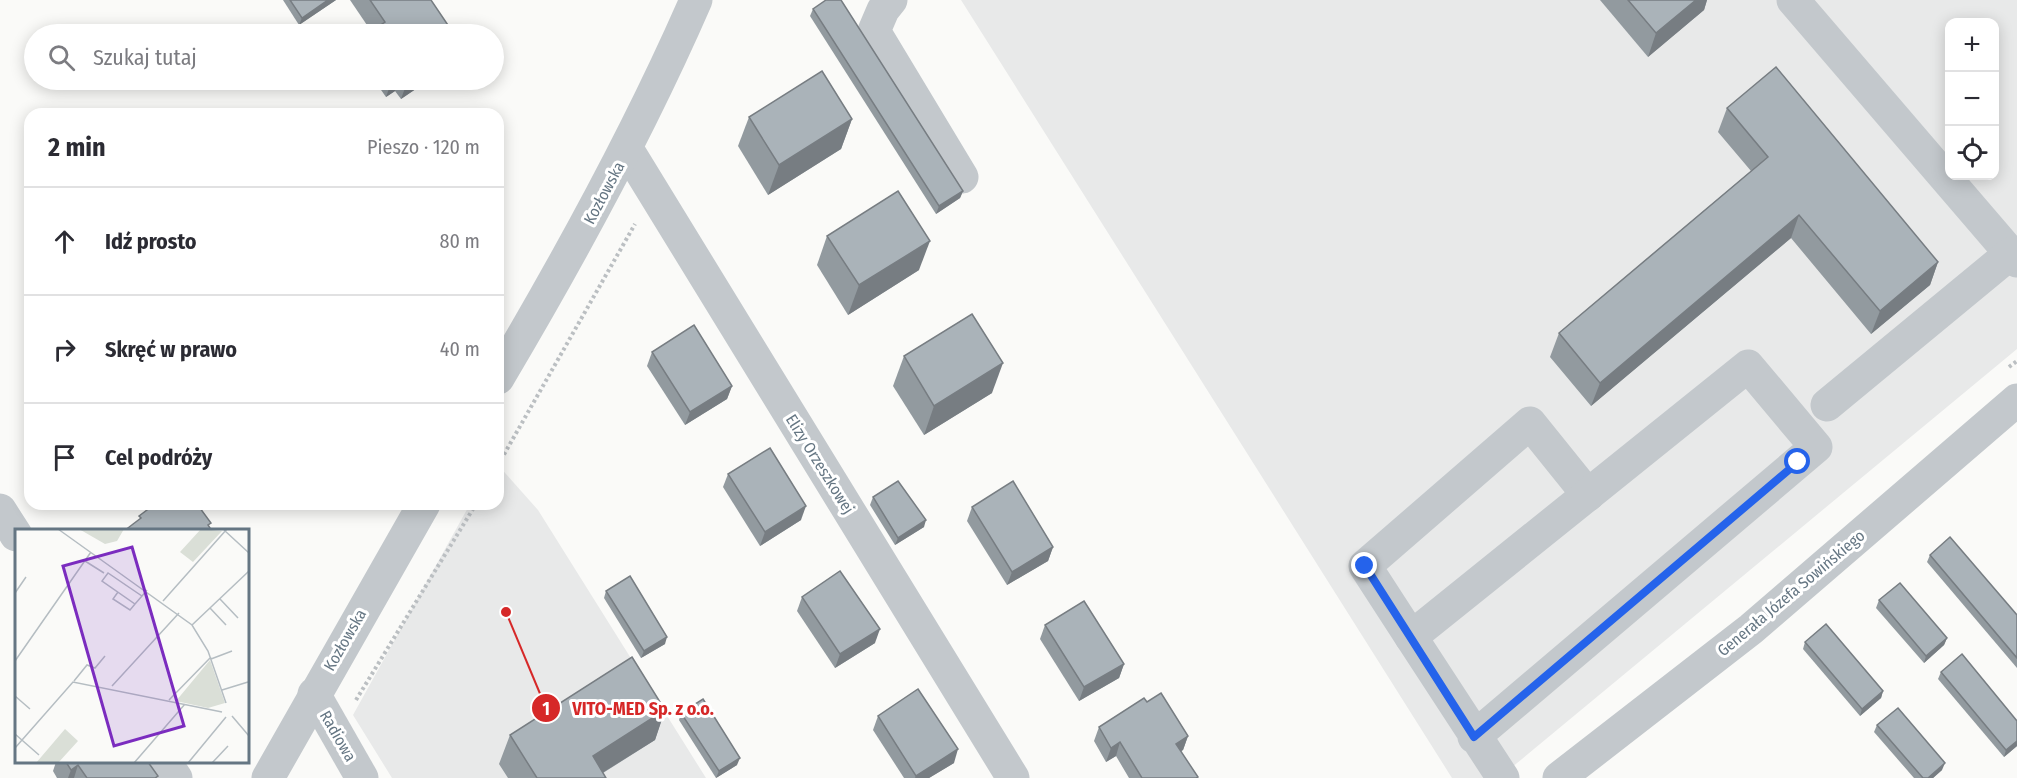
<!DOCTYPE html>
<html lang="pl">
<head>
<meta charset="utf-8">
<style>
	:root { --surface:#fff; --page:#f2f2f3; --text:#2b2b33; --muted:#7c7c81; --line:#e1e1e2 }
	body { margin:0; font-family:"Fira Sans Condensed",sans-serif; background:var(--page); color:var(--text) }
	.controls { position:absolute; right:18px; top:18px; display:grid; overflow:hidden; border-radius:12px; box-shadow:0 3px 15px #0003 }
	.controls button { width:54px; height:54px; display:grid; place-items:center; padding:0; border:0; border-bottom:2px solid var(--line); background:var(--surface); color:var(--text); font:30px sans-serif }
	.stop { position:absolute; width:18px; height:18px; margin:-14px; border:4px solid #2563eb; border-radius:50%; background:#fff }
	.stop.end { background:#2563eb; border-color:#fff; box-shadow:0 2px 6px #0008 }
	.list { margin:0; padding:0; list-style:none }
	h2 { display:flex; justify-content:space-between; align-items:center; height:78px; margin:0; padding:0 24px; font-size:26px }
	h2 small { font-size:20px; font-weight:400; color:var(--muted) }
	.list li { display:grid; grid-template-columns:39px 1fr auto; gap:18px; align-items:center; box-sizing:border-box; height:108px; padding:0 24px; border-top:2px solid var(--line) }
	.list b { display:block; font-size:22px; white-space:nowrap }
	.list em { font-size:20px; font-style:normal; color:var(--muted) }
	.icon { flex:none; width:33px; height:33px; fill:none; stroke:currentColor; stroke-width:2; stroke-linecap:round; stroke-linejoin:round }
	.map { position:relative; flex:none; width:2017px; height:778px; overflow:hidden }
	.search { position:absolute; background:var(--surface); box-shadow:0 3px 15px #0003; left:24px; top:24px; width:480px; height:66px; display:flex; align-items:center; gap:15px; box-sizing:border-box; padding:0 21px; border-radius:33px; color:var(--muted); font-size:22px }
	.panel { position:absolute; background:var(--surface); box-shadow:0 3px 15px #0003; left:24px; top:108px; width:480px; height:402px; border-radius:18px }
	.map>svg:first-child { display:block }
	.built { fill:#e8e9e9; fill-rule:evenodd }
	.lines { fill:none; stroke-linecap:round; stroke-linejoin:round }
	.path { stroke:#bbbfc2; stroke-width:4; stroke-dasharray:3 3; stroke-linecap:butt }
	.minor { stroke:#c3c8cc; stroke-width:33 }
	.wall { fill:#929a9f }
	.shaded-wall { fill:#777d82 }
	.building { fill:#aab3b9; stroke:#777d82; stroke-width:1.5 }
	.route { stroke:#2563eb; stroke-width:8 }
	.labels { text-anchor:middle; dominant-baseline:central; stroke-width:6; stroke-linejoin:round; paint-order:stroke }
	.street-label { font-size:16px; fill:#657683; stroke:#fff }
	.inset-road { fill:none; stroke:#b5bdc2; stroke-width:1.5 }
	.view { fill:#7b2cbf; fill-opacity:0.15; stroke:#7b2cbf; stroke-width:3 }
	.inset-edge { fill:none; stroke:#657683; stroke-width:3 }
	.leader { fill:none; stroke:#d62828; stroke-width:2 }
	.callout-dot { fill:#d62828; stroke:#fff; stroke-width:2 }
	.mark-label { font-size:18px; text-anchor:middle; font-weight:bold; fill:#fff }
	.callout-label { font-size:18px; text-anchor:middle; font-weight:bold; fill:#d62828; stroke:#fff; stroke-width:6; stroke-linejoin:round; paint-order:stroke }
</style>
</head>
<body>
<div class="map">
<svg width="2017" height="778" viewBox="0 0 2017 778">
	<rect width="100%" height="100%" fill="#fafaf8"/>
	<g class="built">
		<path d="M961 0H2017V349L1499 778H1452ZM1950 22H1994V176H1950Z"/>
		<polygon points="498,465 538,510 706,778 392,778 353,715 470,504 498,504"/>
	</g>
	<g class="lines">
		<g class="path">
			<polyline points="2009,367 2017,361"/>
			<polyline points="498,465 635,224"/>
			<polyline points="356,700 476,504"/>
		</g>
		<g class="minor">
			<polyline points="891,0 883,10 874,31 962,177"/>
			<polyline points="1793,0 2017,261"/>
			<polyline points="627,149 1013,778"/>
			<path d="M498 378C571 255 639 131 696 0"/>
			<polyline points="1827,405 2010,254"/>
			<polyline points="0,510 16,535"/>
			<polyline points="1411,637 1365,566 1530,423 1588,495"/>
			<polyline points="314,694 362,778"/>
			<polyline points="1474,737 1816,447 1748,366 1411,637 1503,778"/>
			<polyline points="165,762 176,778"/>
			<polyline points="268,778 424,504"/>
			<polyline points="1559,778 1751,629 2017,400"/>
		</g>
	</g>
	<g class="wall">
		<polygon points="283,0 336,0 299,25"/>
		<polygon points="350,0 431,0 371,31"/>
		<polygon points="1600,0 1707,0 1704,10 1648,57"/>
		<polygon points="813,9 963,191 960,198 936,214 810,16"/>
		<polygon points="374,80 429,80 401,99 395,91 386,97"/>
		<polygon points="1727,108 1938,262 1930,285 1871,334 1791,238 1591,406 1550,357 1559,333 1751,171 1718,132"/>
		<polygon points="749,117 852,119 841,149 768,195 738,146"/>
		<polygon points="827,236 919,270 848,315 817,265"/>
		<polygon points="652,352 732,386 727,399 685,425 647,366"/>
		<polygon points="904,356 992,393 924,435 893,386"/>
		<polygon points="728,474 801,520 760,546 723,487"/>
		<polygon points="873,497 924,527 895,545 870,505"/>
		<polygon points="972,507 1053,547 1048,561 1007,585 967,521"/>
		<polygon points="1930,555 2017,615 2017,668 1927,562"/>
		<polygon points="606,591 665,644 641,658 604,598"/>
		<polygon points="802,597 875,643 835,668 797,611"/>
		<polygon points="1879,600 1947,638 1944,645 1924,663 1876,608"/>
		<polygon points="1045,625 1124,664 1119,678 1079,701 1040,639"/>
		<polygon points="1805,642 1883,691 1881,698 1860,716 1803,649"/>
		<polygon points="1941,672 2017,721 2017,746 2004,757 1938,679"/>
		<polygon points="1147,702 1188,736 1183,750 1181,751 1197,778 1129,778 1116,756 1106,762 1094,741 1099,727"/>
		<polygon points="665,710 655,740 603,773 606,778 508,778 499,764 510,735"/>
		<polygon points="681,713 737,765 716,778 679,720"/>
		<polygon points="878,716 954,763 929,778 904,778 873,730"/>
		<polygon points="1877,725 1942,770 1933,778 1914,778 1874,732"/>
		<polygon points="56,762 148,762 157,778 57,778 53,771"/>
	</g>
	<g class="shaded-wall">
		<polygon points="328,0 336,0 299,25 302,18"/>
		<polygon points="1696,0 1707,0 1704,10 1648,57 1656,33"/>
		<polygon points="392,80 399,80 395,91 386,97"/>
		<polygon points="408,80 429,80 401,99"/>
		<polygon points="852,119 841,149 768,195 779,165"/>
		<polygon points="963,191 960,198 936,214 939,206"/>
		<polygon points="1799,215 1791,238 1591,406 1600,383"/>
		<polygon points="930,241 919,270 848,315 859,285"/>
		<polygon points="1938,262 1930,285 1871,334 1880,311"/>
		<polygon points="1003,363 992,393 924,435 934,406"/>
		<polygon points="732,386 727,399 685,425 690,412"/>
		<polygon points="806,506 801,520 760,546 765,532"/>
		<polygon points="926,520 924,527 895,545 898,538"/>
		<polygon points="1053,547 1048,561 1007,585 1012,572"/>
		<polygon points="880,629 875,643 835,668 840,654"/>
		<polygon points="667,637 665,644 641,658 644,651"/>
		<polygon points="1947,638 1944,645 1924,663 1926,656"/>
		<polygon points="1124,664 1119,678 1079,701 1084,687"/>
		<polygon points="1883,691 1881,698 1860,716 1862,709"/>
		<polygon points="665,710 655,740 594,778 593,756"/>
		<polygon points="1188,736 1183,750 1171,757 1176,744"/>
		<polygon points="2017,741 2017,746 2004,757 2006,750"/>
		<polygon points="1120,742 1116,756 1106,762 1111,748"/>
		<polygon points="958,749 954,763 929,778 915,778 916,776"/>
		<polygon points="740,758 737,765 716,778 719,771"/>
		<polygon points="1945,763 1942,770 1933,778 1928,778"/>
		<polygon points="78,765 74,778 68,778 71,770"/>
	</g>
	<g class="building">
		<polygon points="290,0 328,0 302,18"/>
		<polygon points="370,0 431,0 454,34 367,34 385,22"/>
		<polygon points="826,0 841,0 963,191 939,206 813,9"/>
		<polygon points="1628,0 1696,0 1656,33"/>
		<polygon points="1776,67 1938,262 1880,311 1799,215 1600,383 1559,333 1768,157 1727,108"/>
		<polygon points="822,71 852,119 779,165 749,117"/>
		<polygon points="898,191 930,241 859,285 827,236"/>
		<polygon points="972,314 1003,363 934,406 904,356"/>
		<polygon points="694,325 732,386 690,412 652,352"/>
		<polygon points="770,448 806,506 765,532 728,474"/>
		<polygon points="898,481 926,520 898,538 873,497"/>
		<polygon points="1013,481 1053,547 1012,572 972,507"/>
		<polygon points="155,504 197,504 211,523 208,525 212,531 124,531 141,518 139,516"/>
		<polygon points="1950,537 2017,615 2017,658 1930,555"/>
		<polygon points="840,571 880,629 840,654 802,597"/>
		<polygon points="630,576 667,637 644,651 606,591"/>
		<polygon points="1900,583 1947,638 1926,656 1879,600"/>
		<polygon points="1084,601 1124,664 1084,687 1045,625"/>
		<polygon points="1826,624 1883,691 1862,709 1805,642"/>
		<polygon points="1962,654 2017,721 2017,741 2006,750 1941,672"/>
		<polygon points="632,657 665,710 593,756 606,778 537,778 510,735"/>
		<polygon points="918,689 958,749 916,776 878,716"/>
		<polygon points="1161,693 1188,736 1176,744 1198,777 1196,778 1142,778 1120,742 1111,748 1099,727 1144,698 1147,702"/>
		<polygon points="703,699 740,758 719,771 681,713"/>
		<polygon points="1898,708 1945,763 1928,778 1923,778 1877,725"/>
		<polygon points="66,762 148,762 158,776 155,778 87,778 78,765 71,770"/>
	</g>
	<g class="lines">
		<polyline class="route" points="1365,566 1474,737 1798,462"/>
	</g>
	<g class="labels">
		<g class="street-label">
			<text transform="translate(604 193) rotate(-62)">Kozłowska</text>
			<text transform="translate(820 464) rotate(58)">Elizy Orzeszkowej</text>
			<text transform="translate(1791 593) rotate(-40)">Generała Józefa Sowińskiego</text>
			<text transform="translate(345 640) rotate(-60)">Kozłowska</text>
			<text transform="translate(338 736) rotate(60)">Radiowa</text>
		</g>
	</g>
	<g transform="translate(15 529)">
		<rect width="234" height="234" fill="#fafaf8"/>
		<path d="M64 0H109L102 12 90 15ZM186 0 207 2 178 33 165 23ZM195 131 210 174 193 179 161 172ZM50 200 63 212 43 234H21Z" fill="#dadfd7"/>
		<path class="inset-road" d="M43 0 177 96 193 122 211 174M209 1 234 24M70 32 89 44M103 63 98 70 115 81 120 75M0 64 11 48M127 67 120 75 87 52 93 44 127 67 132 61M205 70 223 89M148 72 212 0M195 79 211 96M177 96 234 42M196 130 217 122M0 132 76 23M59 152 72 136 80 139 90 127M97 157 164 84M207 161 233 153M0 167 15 180M154 171 196 128M217 187 234 207M0 205 24 226M0 219 58 153 207 183M119 234 170 175M173 234 211 188M197 234 213 217"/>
		<path class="view" d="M117 18 169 197 99 217 48 37Z"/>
		<rect width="234" height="234" class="inset-edge"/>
	</g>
	<path class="leader" d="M506 612L546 708"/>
	<g class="callout-dot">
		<circle cx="506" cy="612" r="6"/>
		<circle cx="546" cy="708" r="15"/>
	</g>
	<g class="mark-label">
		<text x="546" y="715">1</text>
	</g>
	<g class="callout-label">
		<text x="643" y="715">VITO-MED Sp. z o.o.</text>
	</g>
</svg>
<div class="controls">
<button>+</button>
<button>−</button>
<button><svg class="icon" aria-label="locate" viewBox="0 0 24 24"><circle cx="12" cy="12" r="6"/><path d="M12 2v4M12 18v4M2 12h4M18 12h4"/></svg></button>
</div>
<div class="stop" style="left:1798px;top:462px"></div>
<div class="stop end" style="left:1365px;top:566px"></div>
<div class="search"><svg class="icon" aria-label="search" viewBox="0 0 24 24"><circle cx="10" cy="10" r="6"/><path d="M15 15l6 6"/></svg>Szukaj tutaj</div>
<section class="panel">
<h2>2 min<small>Pieszo · 120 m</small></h2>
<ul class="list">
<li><svg class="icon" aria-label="ahead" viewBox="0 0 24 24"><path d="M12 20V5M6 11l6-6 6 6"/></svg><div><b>Idź prosto</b></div><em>80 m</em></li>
<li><svg class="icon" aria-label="right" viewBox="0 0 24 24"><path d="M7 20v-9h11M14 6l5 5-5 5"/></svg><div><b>Skręć w prawo</b></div><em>40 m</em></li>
<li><svg class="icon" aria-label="arrive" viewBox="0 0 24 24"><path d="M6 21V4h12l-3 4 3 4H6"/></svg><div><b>Cel podróży</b></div></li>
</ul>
</section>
</div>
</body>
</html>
